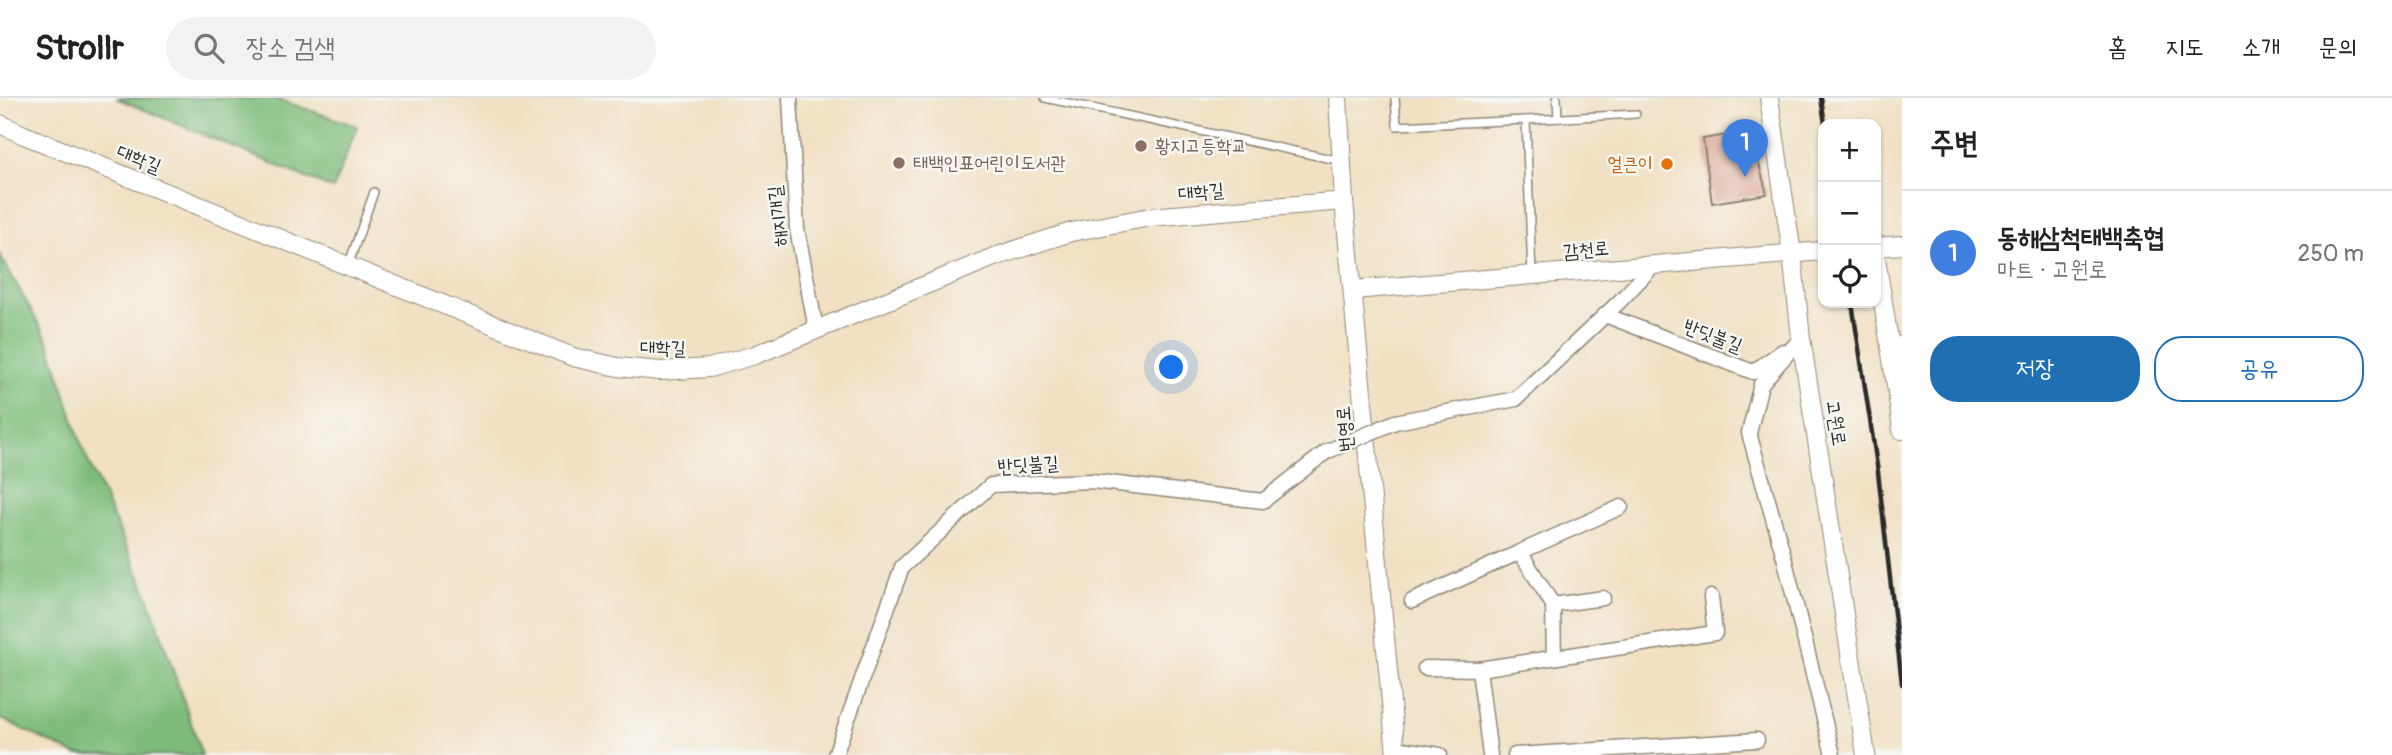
<!DOCTYPE html>
<html lang="ko">
<head>
<meta charset="utf-8">
<style>
	:root { --surface:#fff; --page:#f2f2f2; --text:#222; --muted:#767676; --line:#e0e0e0; --accent:#1f6fb2 }
	body { margin:0; font-family:Pangolin,"Poor Story",sans-serif; background:var(--page); color:var(--text) }
	.controls { position:absolute; right:21px; top:21px; display:grid; overflow:hidden; border-radius:14px; box-shadow:0 2px 5px #0004 }
	.controls button { width:63px; height:63px; display:grid; place-items:center; padding:0; border:0; border-bottom:2px solid var(--line); background:var(--surface); color:var(--text); font:35px sans-serif }
	.you { position:absolute; left:1172px; top:270px; width:24px; height:24px; margin:-18px; border:5px solid #fff; border-radius:50%; background:#1a73e8; box-shadow:0 0 0 10px #1a73e833 }
	.badge { display:grid; place-items:center; width:46px; height:46px; border-radius:50%; background:var(--accent); color:#fff; font-size:23px; font-weight:700 }
	.pin { position:absolute; translate:-50% -58px; filter:drop-shadow(0 2px 4px #0008) }
	.pin::after { content:''; position:absolute; top:37px; width:24px; height:21px; background:inherit; clip-path:polygon(0 0,100% 0,50% 100%) }
	.list { margin:0; padding:0; list-style:none }
	h2 { display:flex; justify-content:space-between; align-items:center; height:91px; margin:0; padding:0 28px; font-size:30px }
	h2 small { font-size:23px; font-weight:400; color:var(--muted) }
	.list li { display:grid; grid-template-columns:46px 1fr auto; gap:21px; align-items:center; box-sizing:border-box; height:126px; padding:0 28px; border-top:2px solid var(--line) }
	.list b { display:block; font-size:26px; white-space:nowrap }
	.list p { margin:0; font-size:23px; white-space:nowrap; color:var(--muted) }
	.list em { font-size:23px; font-style:normal; color:var(--muted) }
	.actions { display:flex; gap:14px; padding:21px 28px }
	.actions a { flex:1; padding:16px 0; border:2px solid var(--accent); border-radius:28px; text-align:center; font-size:24px; color:var(--accent) }
	.actions .main { background:var(--accent); color:#fff }
	.icon { flex:none; width:38px; height:38px; fill:none; stroke:currentColor; stroke-width:2; stroke-linecap:round; stroke-linejoin:round }
	.map { position:relative; flex:none; width:1902px; height:657px; overflow:hidden }
	header { display:flex; align-items:center; gap:42px; box-sizing:border-box; height:98px; padding:0 35px; background:var(--surface); border-bottom:2px solid var(--line) }
	header strong { font-size:33px }
	nav { display:flex; gap:38px; margin-inline-start:auto; font-size:24px }
	.search { width:490px; height:63px; background:var(--page); display:flex; align-items:center; gap:18px; box-sizing:border-box; padding:0 24px; border-radius:38px; color:var(--muted); font-size:26px }
	main { display:flex }
	aside { flex:1; background:var(--surface) }
	.map>svg:first-child { display:block }
	.forest { fill:#7ebc7b; stroke:#547453; stroke-width:2 }
	.building { fill:#dca08c }
	.lines { fill:none; stroke-linecap:round; stroke-linejoin:round }
	.service-casing { stroke:#8e8677; stroke-width:10 }
	.minor-casing { stroke:#8e8677; stroke-width:17 }
	.tertiary-casing { stroke:#8e8677; stroke-width:20 }
	.service { stroke:#fff; stroke-width:7 }
	.minor { stroke:#fff; stroke-width:14 }
	.tertiary { stroke:#fff; stroke-width:18 }
	.rail { stroke:#2b2b2b; stroke-width:4.5 }
	.minor-bridge-casing { stroke:#8e8677; stroke-width:17; stroke-linecap:butt }
	.minor-bridge { stroke:#fff; stroke-width:14 }
	.education-dot { fill:#8d6e63; stroke:#f6f6f2; stroke-width:2.5 }
	.food-dot { fill:#e8710a; stroke:#f6f6f2; stroke-width:2.5 }
	.labels { text-anchor:middle; dominant-baseline:central; stroke-width:5; stroke-linejoin:round; paint-order:stroke }
	.education-label { font-size:19px; fill:#785e54; stroke:#f6f6f2; text-anchor:start }
	.street-label { font-size:19px; fill:#2b2b2b; stroke:#f6f6f2 }
	.food-label { font-size:19px; fill:#c56008; stroke:#f6f6f2; text-anchor:end }
</style>
</head>
<body>
<header>
<strong>Strollr</strong>
<div class="search"><svg class="icon" aria-label="search" viewBox="0 0 24 24"><circle cx="10" cy="10" r="6"/><path d="M15 15l6 6"/></svg>장소 검색</div>
<nav><a>홈</a><a>지도</a><a>소개</a><a>문의</a></nav>
</header>
<main>
<div class="map">
<svg width="1902" height="657" viewBox="0 0 1902 657">
	<rect width="100%" height="100%" fill="#f6f6f2"/>
	<filter id="ink" filterUnits="userSpaceOnUse"><feTurbulence type="fractalNoise" baseFrequency=".0143" numOctaves="2"/><feDisplacementMap in="SourceGraphic" scale="14" xChannelSelector="R" yChannelSelector="G"/><feConvolveMatrix kernelMatrix="1 2 1 2 8 2 1 2 1" color-interpolation-filters="sRGB"/></filter>
	<filter id="wash" filterUnits="userSpaceOnUse"><feTurbulence type="fractalNoise" baseFrequency=".00686" numOctaves="4" result="noise"/><feDisplacementMap in="SourceGraphic" scale="28" xChannelSelector="R" yChannelSelector="G"/><feGaussianBlur stdDeviation="1.57" result="paint"/><feColorMatrix in="noise" values="0 0 0 0 0 0 0 0 0 0 0 0 0 0 0 0 0 1.4 0 .05"/><feComposite in="paint" operator="in"/></filter>
	<g filter="url(#wash)">
		<rect width="100%" height="100%" fill="#f1e0c3"/>
		<g class="forest">
			<polygon points="116,0 274,0 357,28 333,91"/>
			<polygon points="0,157 48,243 84,354 146,493 202,657 76,657 0,620"/>
		</g>
		<g id="blocks">
			<polygon class="building" points="1750,33 1767,96 1712,105 1703,41"/>
		</g>
	</g>
	<g filter="url(#ink)">
		<use href="#blocks" fill-opacity="0" stroke="#8e8677" stroke-width="2"/>
		<g class="lines">
			<defs>
				<g id="service">
					<polyline points="1045,0 1341,63"/>
					<polyline points="1395,0 1397,28 1526,22 1532,177"/>
					<polyline points="1557,0 1558,20"/>
					<polyline points="1526,22 1636,16"/>
					<polyline points="348,168 374,94"/>
				</g>
				<g id="minor">
					<polyline points="790,0 797,131 816,231"/>
					<polyline points="1605,217 1753,274 1783,253"/>
					<polyline points="1801,240 1761,286 1749,335 1784,459 1833,657"/>
					<polyline points="1395,324 1516,301 1620,203 1654,167"/>
					<polyline points="1520,454 1621,409"/>
					<polyline points="1412,503 1520,454 1553,507"/>
					<polyline points="1554,560 1553,507 1603,500"/>
					<polyline points="1425,570 1479,571"/>
					<polyline points="1396,650 1440,657"/>
					<polyline points="835,657 902,469 991,387 1092,383 1263,403 1326,354"/>
					<polyline points="1490,657 1479,571 1715,535 1711,499"/>
					<polyline points="1515,657 1757,642"/>
				</g>
				<g id="tertiary">
					<polyline points="1338,0 1344,103 1396,657"/>
					<polyline points="1769,0 1792,156 1801,240 1866,657"/>
					<polyline points="0,26 24,37 573,259 618,269 660,273 709,270 755,257 994,159 1071,134 1150,119 1344,103"/>
					<polyline points="1876,149 1902,147"/>
					<polyline points="1876,160 1896,287"/>
					<polyline points="1353,192 1823,153"/>
					<polyline points="1902,247 1896,287 1902,332"/>
				</g>
			</defs>
			<use href="#service" class="service-casing"/>
			<use href="#minor" class="minor-casing"/>
			<use href="#tertiary" class="tertiary-casing"/>
			<use href="#service" class="service"/>
			<use href="#minor" class="minor"/>
			<use href="#tertiary" class="tertiary"/>
			<g class="rail">
				<polyline points="1821,0 1825,26"/>
				<polyline points="1852,205 1878,374 1902,586"/>
			</g>
			<defs>
				<polyline id="minor-bridge" points="1326,354 1395,324"/>
			</defs>
			<use href="#minor-bridge" class="minor-bridge-casing"/>
			<use href="#minor-bridge" class="minor-bridge"/>
		</g>
	</g>
	<g class="education-dot">
		<circle cx="1141" cy="48" r="7"/>
		<circle cx="899" cy="65" r="7"/>
	</g>
	<circle class="food-dot" cx="1667" cy="66" r="7"/>
	<g class="labels">
		<g class="education-label">
			<text x="1155" y="48">황지고등학교</text>
			<text x="913" y="65">태백인표어린이도서관</text>
		</g>
		<g class="street-label">
			<text transform="translate(139 61) rotate(22)">대학길</text>
			<text transform="translate(1201 94) rotate(-5)">대학길</text>
			<text transform="translate(778 118) rotate(-96)">해지개길</text>
			<text transform="translate(1586 152) rotate(-5)">감천로</text>
			<text transform="translate(1713 238) rotate(21)">반딧불길</text>
			<text transform="translate(663 250) rotate(1)">대학길</text>
			<text transform="translate(1836 325) rotate(81)">고원로</text>
			<text transform="translate(1345 331) rotate(-95)">번영로</text>
			<text transform="translate(1028 367) rotate(-4)">반딧불길</text>
		</g>
		<g class="food-label">
			<text x="1653" y="66">얼큰이</text>
		</g>
	</g>
</svg>
<div class="controls">
<button>+</button>
<button>−</button>
<button><svg class="icon" aria-label="locate" viewBox="0 0 24 24"><circle cx="12" cy="12" r="6"/><path d="M12 2v4M12 18v4M2 12h4M18 12h4"/></svg></button>
</div>
<div class="you"></div>
<div class="pin badge" style="left:1745px;top:79px;background:#3f7fe0">1</div>
</div>
<aside>
<h2>주변<small></small></h2>
<ul class="list">
<li><span class="badge" style="background:#3f7fe0">1</span><div><b>동해삼척태백축협</b><p>마트 · 고원로</p></div><em>250 m</em></li>
</ul>
<div class="actions"><a class="main">저장</a><a>공유</a></div>
</aside>
</main>
</body>
</html>
